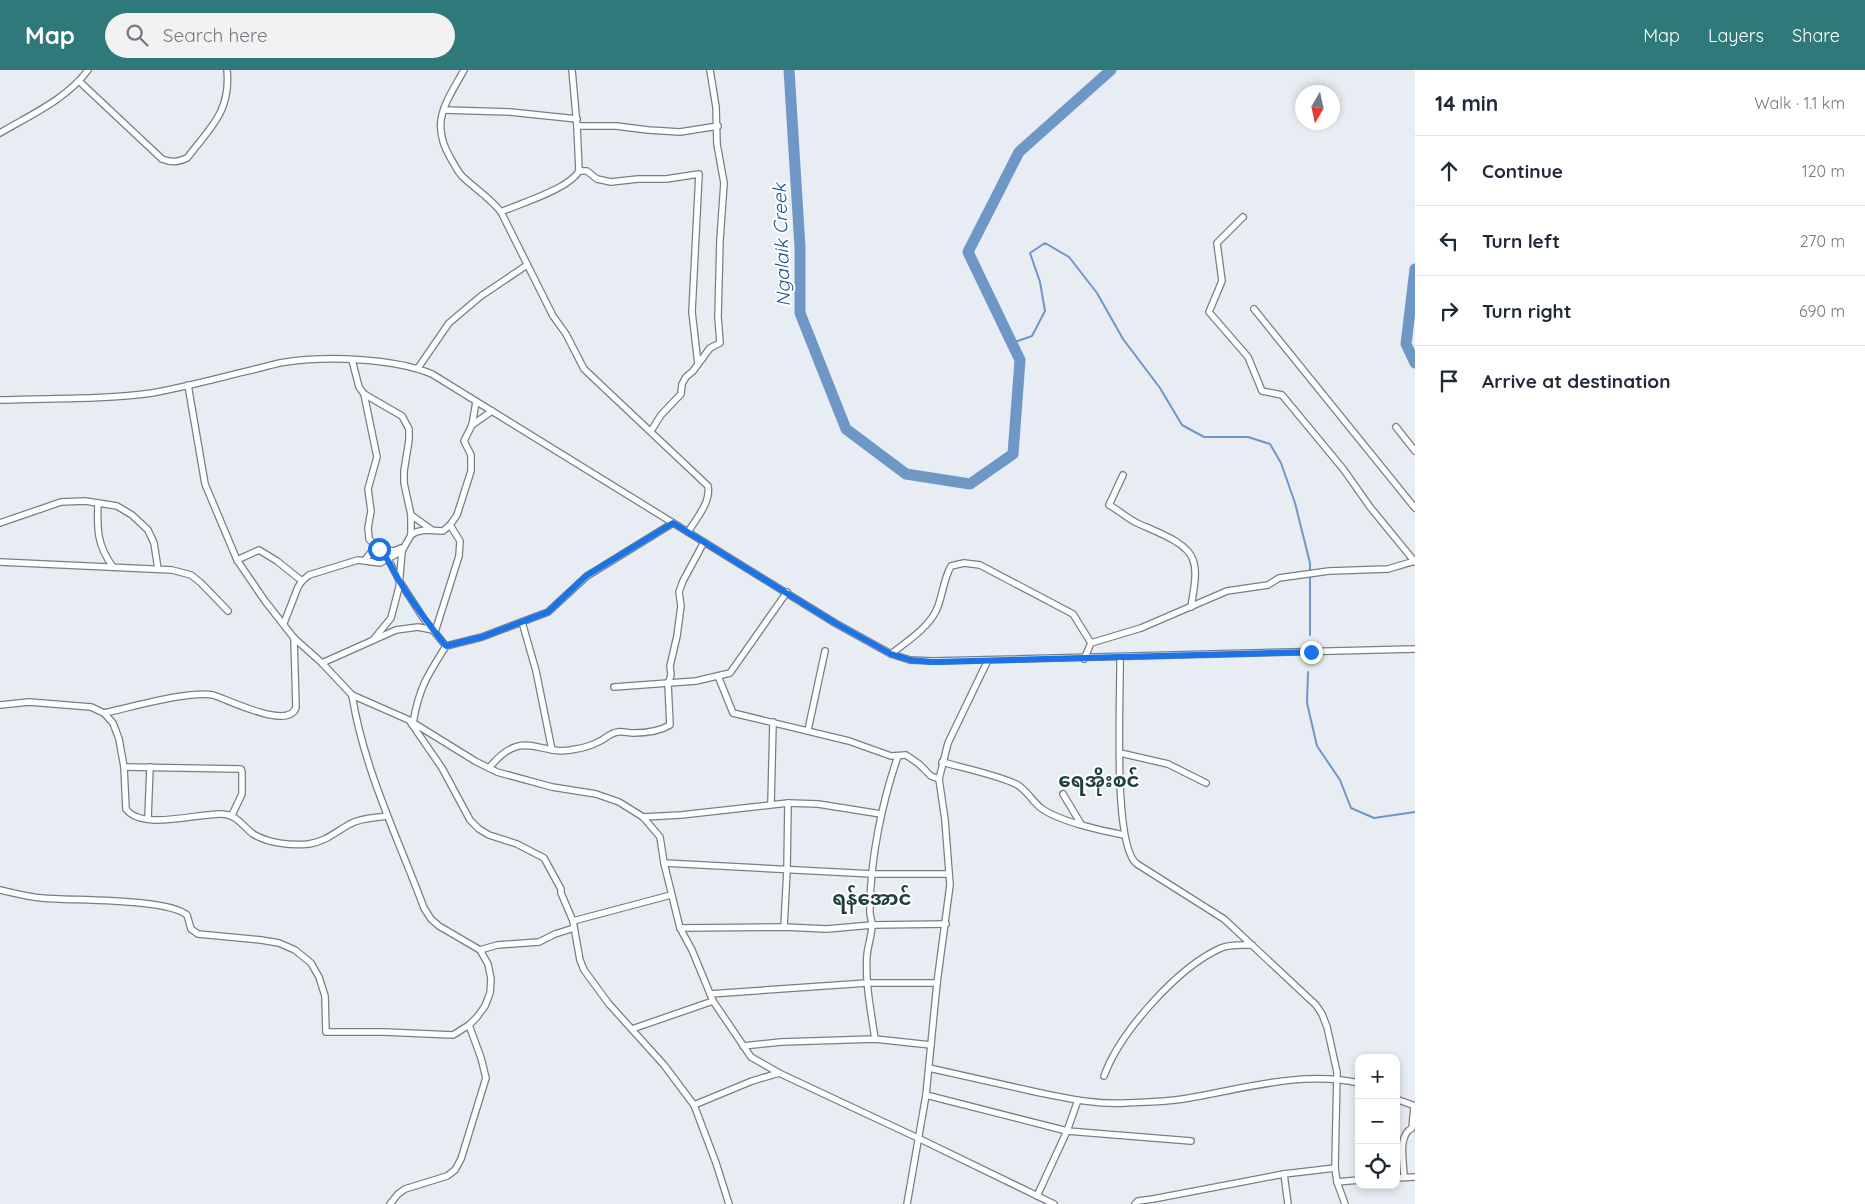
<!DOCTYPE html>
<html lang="en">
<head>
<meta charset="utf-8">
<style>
	:root { --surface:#fff; --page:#f2f2f3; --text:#1f2937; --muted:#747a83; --line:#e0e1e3; --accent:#30797a }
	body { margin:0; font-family:Quicksand,"Noto Sans Myanmar",sans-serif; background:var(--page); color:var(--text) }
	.controls { position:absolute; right:15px; bottom:15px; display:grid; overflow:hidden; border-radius:10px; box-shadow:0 2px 8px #0003 }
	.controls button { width:45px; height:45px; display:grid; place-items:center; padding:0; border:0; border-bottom:1px solid var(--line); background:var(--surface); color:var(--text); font:25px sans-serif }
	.compass { position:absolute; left:1295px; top:15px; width:45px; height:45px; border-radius:50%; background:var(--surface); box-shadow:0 2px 8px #0003; rotate:189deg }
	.stop { position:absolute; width:15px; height:15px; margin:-11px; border:4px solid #1a73e8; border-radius:50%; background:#fff }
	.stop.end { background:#1a73e8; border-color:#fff; box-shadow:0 1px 5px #0008 }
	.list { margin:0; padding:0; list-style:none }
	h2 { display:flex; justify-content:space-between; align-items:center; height:65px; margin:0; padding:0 20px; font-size:21px }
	h2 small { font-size:16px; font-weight:400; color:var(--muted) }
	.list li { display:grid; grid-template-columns:32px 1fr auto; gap:15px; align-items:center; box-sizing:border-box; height:70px; padding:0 20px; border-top:1px solid var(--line) }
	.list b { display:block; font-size:19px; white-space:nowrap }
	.list em { font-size:16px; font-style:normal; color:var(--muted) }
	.icon { flex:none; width:28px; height:28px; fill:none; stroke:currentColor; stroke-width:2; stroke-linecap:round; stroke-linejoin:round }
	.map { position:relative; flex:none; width:1415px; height:1134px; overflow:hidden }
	header { display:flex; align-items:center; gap:30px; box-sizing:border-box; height:70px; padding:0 25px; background:var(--accent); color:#fff }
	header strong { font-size:24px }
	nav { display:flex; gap:28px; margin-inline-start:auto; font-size:18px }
	.search { width:350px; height:45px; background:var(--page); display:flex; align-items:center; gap:12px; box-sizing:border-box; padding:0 18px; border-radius:28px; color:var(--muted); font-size:19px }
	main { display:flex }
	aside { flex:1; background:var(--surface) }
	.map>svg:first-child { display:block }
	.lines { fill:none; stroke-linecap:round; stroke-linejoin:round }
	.stream { stroke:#6f97c6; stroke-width:2 }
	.river { stroke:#6f97c6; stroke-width:11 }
	.street-casing { stroke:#797e82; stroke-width:8 }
	.street { stroke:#fff; stroke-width:5.5 }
	.route { stroke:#1a73e8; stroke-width:6 }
	.labels { text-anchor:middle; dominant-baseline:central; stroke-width:4; stroke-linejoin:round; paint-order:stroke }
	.water-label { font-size:19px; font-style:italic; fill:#18518c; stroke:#fff }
	.quarter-label { font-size:20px; font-weight:bold; fill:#1d3f3f; stroke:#fff }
</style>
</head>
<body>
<header>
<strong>Map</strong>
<div class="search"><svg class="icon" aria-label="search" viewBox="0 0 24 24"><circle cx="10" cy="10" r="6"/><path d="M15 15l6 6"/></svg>Search here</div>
<nav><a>Map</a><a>Layers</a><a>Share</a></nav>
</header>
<main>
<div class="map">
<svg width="1415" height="1134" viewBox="0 0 1415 1134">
	<rect width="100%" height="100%" fill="#e7edf2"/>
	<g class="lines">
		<g class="stream">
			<polyline points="1012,273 1032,266 1045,241 1040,212 1030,183 1045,173 1069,187 1097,223 1123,269 1160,318 1182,355 1204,367 1248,367 1270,374 1281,393 1295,433 1310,493 1310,565"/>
			<polyline points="1308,602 1307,633 1317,676 1340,710 1351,738 1374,748 1415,742"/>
		</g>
		<g class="river">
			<polyline points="789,0 800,177 800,243 846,359 906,404 970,414 1013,384 1020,290 968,182 1019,82 1111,0"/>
			<polyline points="1415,199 1406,274 1415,293"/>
		</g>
		<defs>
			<g id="street">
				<path d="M464 0C446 33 429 52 451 89 455 95 458 103 464 108 477 120 490 128 501 142L553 246 566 264 584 299 708 416C711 432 696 449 688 462"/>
				<path d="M80 12 162 89C172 93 178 92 187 88 211 57 231 41 227 0"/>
				<polyline points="444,40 510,42 577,49"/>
				<polyline points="577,56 616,56 648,60 680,62 718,56"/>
				<path d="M0 63C30 45 67 29 88 0"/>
				<polyline points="579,101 587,101 597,109 611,112 638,109 666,109 699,104 692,242 698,294"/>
				<path d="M501 142C521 133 569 119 579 101L577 56 572 0"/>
				<polyline points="1243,147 1217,173 1222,211 1209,242 1248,287 1262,321 1282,325 1344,400 1370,437 1415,492"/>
				<polyline points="1254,239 1415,438"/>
				<polyline points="352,290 359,317 364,324 402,346 409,359 409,370 404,401 404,413 411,445 411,465"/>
				<polyline points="418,298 449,253 481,226 527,195"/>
				<polyline points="188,315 205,414 237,490 265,531 294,568 322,593 352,625 409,650 442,698 470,750 479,759 489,765 517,774 544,788 561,819 561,823 573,851 580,890 584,900 609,934 664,995 694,1035 752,1011 779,1003 920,1069 1054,1134"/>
				<polyline points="364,324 377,387 368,419 371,441 368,458 369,469 388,489 400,512 424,549 446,576"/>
				<path d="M0 330C50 328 102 330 152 323 187 317 222 307 256 299 266 297 276 293 286 292 327 286 393 288 432 304L835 553 891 584 910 590 933 591 1415 579"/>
				<polyline points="472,355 492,341"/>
				<polyline points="1396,357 1415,381"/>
				<polyline points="651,361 661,345 681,324 682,314 686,307 693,301 710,278 720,273 718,247 720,170 724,113 717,74 716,37 710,0"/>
				<path d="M1123 405 1109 435C1118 440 1126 447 1135 452 1151 460 1187 471 1193 490 1198 503 1193 523 1191 537"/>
				<path d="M98 433C97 460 97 475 113 497"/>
				<polyline points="411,445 432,460"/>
				<polyline points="0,453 61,432 85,431 117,436 132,445 148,460 154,473 158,499"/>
				<polyline points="379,479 394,481 401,478"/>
				<polyline points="237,490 259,480 277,491 302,511"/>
				<polyline points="365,490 372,481 374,474"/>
				<polyline points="0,492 172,500 191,505 201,513 228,541"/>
				<polyline points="522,552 536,601 552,680"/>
				<polyline points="284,553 298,517 302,511 309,505 358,490 380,493 402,481"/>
				<polyline points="435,562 459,486 460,471 450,455"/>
				<polyline points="373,570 391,548 399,517 402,481 411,465 416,462 425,460 443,461 450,455 457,445 471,401 471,385 464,371 472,355 476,332"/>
				<path d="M891 584C906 572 927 559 936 541 943 526 943 510 951 496L964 493 980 495 1073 544 1091 573"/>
				<path d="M1120 588C1121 623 1112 776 1137 794L1224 849 1316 935 1322 944 1327 957 1337 1002 1335 1098 1337 1112 1345 1134"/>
				<polyline points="1084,589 1091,573 1141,558 1227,521 1268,515 1279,508 1329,501 1388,499 1415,491"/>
				<polyline points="322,593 396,560 418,557 433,560"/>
				<polyline points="718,606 733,643 849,671 891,686 906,685 919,694 931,706 939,709"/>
				<polyline points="614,617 696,611 730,603 787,522"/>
				<path d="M0 635 29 632 91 637 104 643 113 653 119 669 124 697 126 739C142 761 198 743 222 744 238 745 241 755 253 764 268 773 291 776 309 774 327 771 335 762 350 754 360 748 375 748 387 746"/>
				<path d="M104 643C129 638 190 620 213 625 229 630 290 661 296 637L294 568"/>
				<polyline points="412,652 475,691 497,702 552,717 596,724 619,732 643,747 660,767 664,793 680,858 692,880 713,931 751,987 779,1003"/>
				<path d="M413 653C419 618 427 606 446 576L482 567 548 542 587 506 673 453"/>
				<polyline points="808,660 825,581"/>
				<polyline points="1120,683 1168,694 1206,713"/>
				<path d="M942 692C964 698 997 705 1016 714 1027 720 1031 730 1041 738 1058 751 1102 761 1124 765"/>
				<polyline points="124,697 241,699 242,702 242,724 232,745"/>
				<path d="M489 698C524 655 538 688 576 679 583 678 592 675 598 672 606 669 609 663 618 662 623 661 628 663 633 663 645 663 660 661 670 655L668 614 671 605 670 596 677 566 681 536 679 522 683 511 704 472"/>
				<polyline points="1063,724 1081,754"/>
				<polyline points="771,734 773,652"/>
				<polyline points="643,747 681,745 788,733 818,734 881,744"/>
				<polyline points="148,748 150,697"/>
				<polyline points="664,793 873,804 949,804"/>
				<path d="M0 820C14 823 28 827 42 828 73 831 166 828 187 845L191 859 198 864 261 870 279 873 295 880 311 893 319 907 325 926 326 962H384L453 965 469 955 477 947 485 936 490 923 491 909 488 894 480 880 439 856 431 849 424 838C398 768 364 700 352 625"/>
				<polyline points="573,851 671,825"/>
				<polyline points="784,857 787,800 788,733"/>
				<polyline points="680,858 784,857 827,859 872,855 946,854"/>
				<polyline points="480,880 497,875 539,872 555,864 574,858"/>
				<polyline points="710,924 867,913 937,913"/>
				<polyline points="632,959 713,931"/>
				<path d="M875 969C871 941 865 913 867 885 868 875 872 864 872 855 872 849 869 845 870 839 870 790 882 732 898 686"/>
				<polyline points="743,976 781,972 875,969 931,975"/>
				<path d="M929 998C965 1006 1001 1014 1036 1022 1066 1028 1096 1035 1126 1033 1145 1032 1164 1032 1183 1029 1239 1020 1301 1000 1359 1013"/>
				<path d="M1104 1006C1120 962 1178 897 1221 878 1229 874 1242 875 1252 875"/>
				<polyline points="926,1025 937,913 950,815 945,750 939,709 948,673 988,590"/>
				<polyline points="1396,1029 1415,1036"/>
				<polyline points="694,1035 716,1093 729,1134"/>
				<polyline points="1284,1104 1288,1134"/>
				<path d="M1404 1107C1404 1092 1397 1066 1412 1058L1414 1036"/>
				<polyline points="1396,1108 1415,1107"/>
				<polyline points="1337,1112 1359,1110"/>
				<polyline points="1037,1126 1067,1061 1078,1030"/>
				<polyline points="390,1134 398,1124 405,1119 447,1106 455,1100 461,1089 486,1008 481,988 469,955"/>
				<polyline points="907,1134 926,1025 1067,1061 1191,1071"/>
				<polyline points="1135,1134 1138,1131 1153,1129 1284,1104 1335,1098"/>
			</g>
		</defs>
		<use href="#street" class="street-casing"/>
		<use href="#street" class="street"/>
	</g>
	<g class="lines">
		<path class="route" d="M379 479C389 489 393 500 400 512 414 535 430 556 446 576L482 567 548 542 586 506 673 453 835 553 891 584 910 590 933 592 1311 582"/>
	</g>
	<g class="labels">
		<g class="water-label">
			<text transform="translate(781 175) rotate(-92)">Ngalaik Creek</text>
		</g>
		<g class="quarter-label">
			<text x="1099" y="709">ရေအိုးစင်</text>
			<text x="872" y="827">ရန်အောင်</text>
		</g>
	</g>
</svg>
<div class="controls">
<button>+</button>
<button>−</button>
<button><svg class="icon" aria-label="locate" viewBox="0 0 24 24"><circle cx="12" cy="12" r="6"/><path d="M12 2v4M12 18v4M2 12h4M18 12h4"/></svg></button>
</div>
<svg class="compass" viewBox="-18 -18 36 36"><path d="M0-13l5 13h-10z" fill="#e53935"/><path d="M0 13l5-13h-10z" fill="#747a83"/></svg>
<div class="stop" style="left:379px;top:479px"></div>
<div class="stop end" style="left:1311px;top:582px"></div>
</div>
<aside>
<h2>14 min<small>Walk · 1.1 km</small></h2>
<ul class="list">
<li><svg class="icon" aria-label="ahead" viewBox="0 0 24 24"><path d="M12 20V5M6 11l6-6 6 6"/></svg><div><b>Continue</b></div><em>120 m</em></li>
<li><svg class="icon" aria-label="left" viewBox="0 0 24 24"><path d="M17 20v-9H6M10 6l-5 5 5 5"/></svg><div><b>Turn left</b></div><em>270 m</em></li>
<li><svg class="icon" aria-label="right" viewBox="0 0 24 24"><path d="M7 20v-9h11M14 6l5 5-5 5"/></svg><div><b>Turn right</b></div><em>690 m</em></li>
<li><svg class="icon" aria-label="arrive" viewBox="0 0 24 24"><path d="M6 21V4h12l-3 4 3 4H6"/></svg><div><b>Arrive at destination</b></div></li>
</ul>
</aside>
</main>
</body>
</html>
